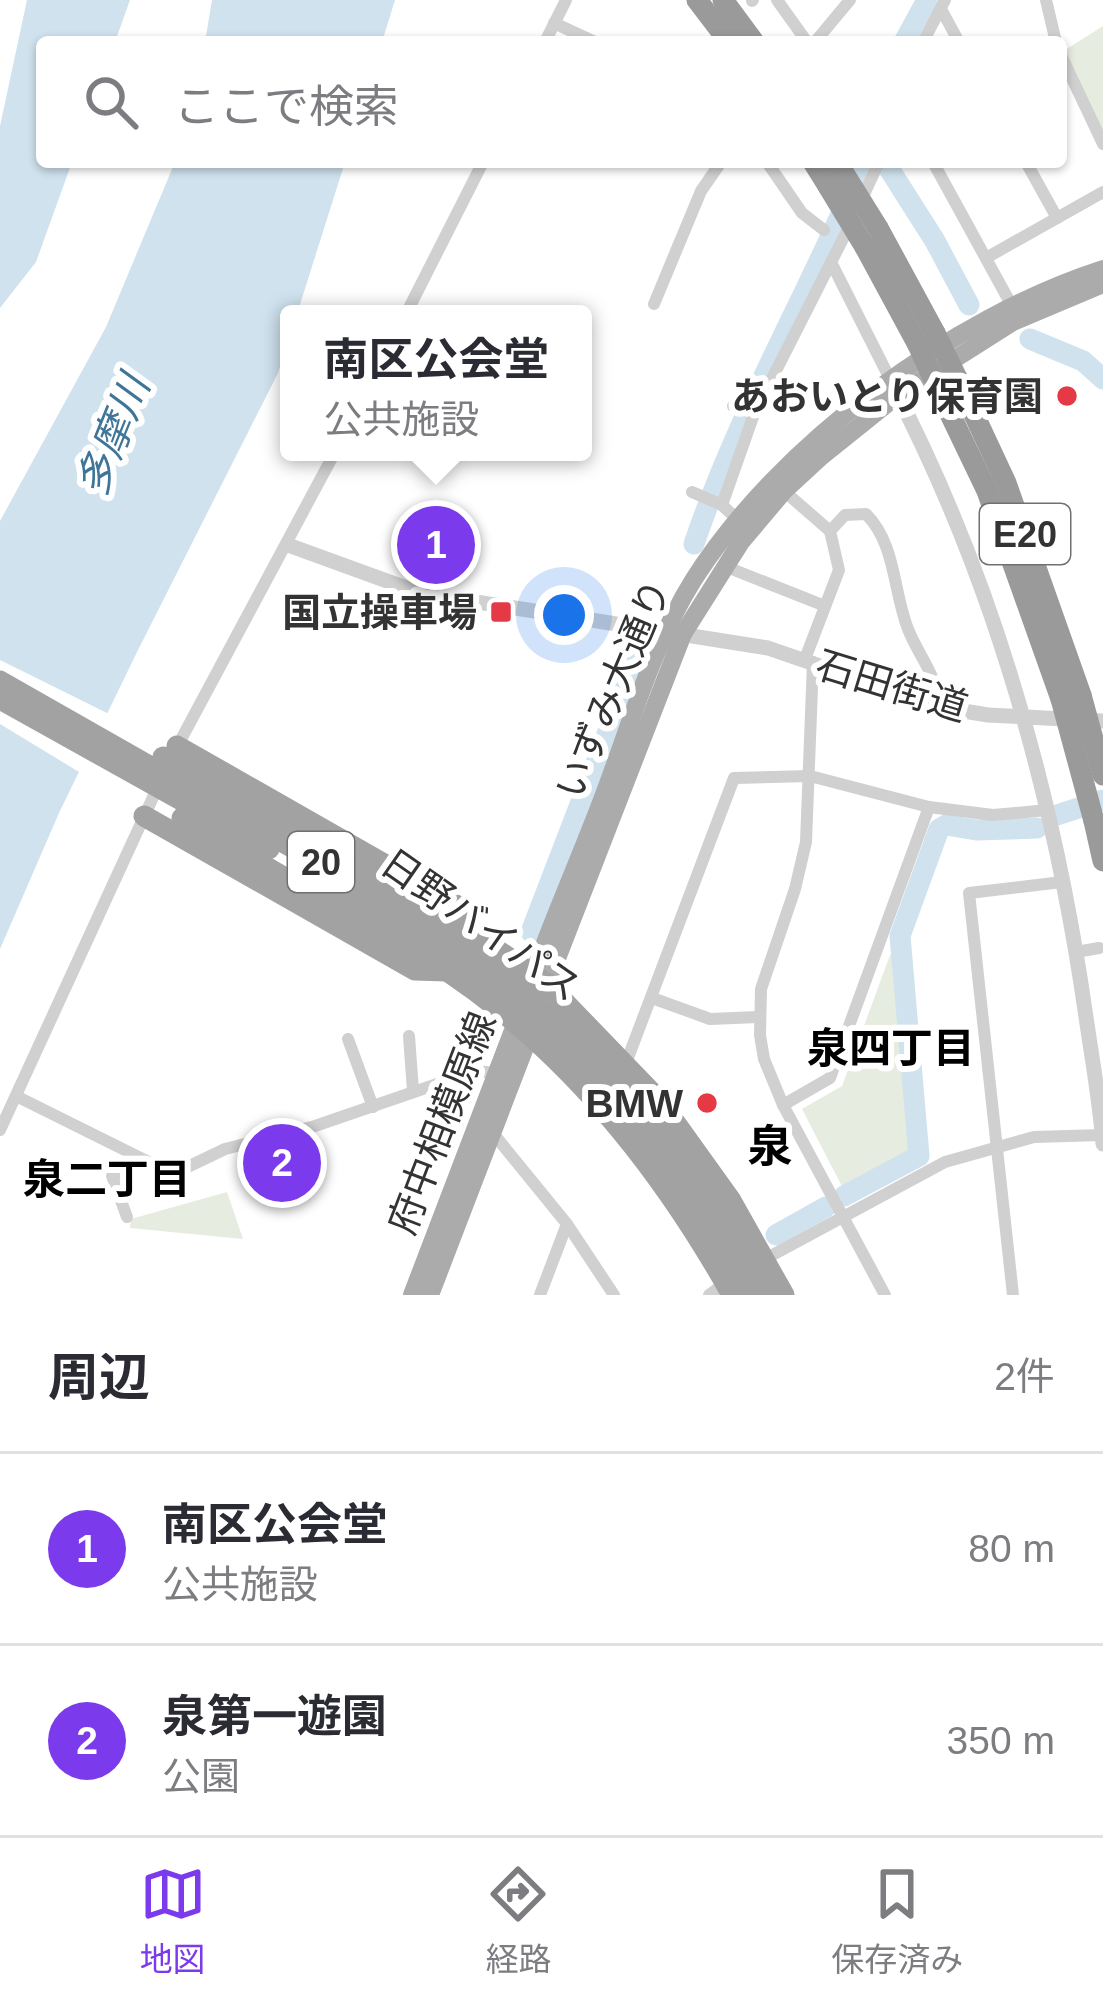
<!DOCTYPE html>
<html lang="ja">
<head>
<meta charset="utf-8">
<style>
	:root { --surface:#fff; --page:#f2f2f3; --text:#2b2b33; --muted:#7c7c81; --line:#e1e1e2; --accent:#7c3aed }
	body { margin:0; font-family:Helvetica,"Noto Sans JP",sans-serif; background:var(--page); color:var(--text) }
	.you { position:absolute; left:564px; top:615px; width:42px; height:42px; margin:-30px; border:9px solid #fff; border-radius:50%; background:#1a73e8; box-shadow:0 0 0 18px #1a73e833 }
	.badge { display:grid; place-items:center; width:78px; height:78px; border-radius:50%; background:var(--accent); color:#fff; font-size:39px; font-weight:700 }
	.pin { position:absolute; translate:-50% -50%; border:6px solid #fff; box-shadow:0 3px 12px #0006 }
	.popup { position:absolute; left:280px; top:305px; width:312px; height:156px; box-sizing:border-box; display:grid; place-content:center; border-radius:12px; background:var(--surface); filter:drop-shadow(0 3px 9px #0005); font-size:39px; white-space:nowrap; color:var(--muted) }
	.popup b { font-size:45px; color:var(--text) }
	.popup::after { content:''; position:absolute; left:50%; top:100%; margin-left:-24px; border:24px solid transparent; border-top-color:var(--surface) }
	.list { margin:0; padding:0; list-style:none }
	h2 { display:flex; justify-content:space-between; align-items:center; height:156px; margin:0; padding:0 48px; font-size:51px }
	h2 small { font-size:39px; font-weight:400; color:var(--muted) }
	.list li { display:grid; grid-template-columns:78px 1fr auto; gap:36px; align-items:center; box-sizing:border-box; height:192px; padding:0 48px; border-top:3px solid var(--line) }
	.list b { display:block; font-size:45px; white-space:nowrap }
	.list p { margin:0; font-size:39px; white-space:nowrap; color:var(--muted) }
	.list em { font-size:39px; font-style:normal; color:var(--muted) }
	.icon { flex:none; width:66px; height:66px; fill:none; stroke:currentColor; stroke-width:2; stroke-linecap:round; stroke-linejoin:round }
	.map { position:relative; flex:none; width:1103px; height:1295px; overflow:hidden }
	.search { position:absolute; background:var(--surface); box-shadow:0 3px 9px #0004; left:36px; right:36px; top:36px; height:132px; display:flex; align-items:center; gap:30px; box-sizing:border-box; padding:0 42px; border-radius:12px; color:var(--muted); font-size:45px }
	.sheet { height:540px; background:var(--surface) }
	nav { display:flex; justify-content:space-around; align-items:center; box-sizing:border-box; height:168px; border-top:3px solid var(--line); background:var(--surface); font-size:33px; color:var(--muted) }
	nav a { display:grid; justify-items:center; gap:6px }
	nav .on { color:var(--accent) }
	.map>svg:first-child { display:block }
	.green { fill:#e6ecdf }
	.water { fill:#cfe2ee }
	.pier { fill:#fff }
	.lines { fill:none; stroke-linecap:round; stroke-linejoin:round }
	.river { stroke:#cfe2ee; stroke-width:21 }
	.minor { stroke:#d0d0d0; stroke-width:12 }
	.tertiary { stroke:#d0d0d0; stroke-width:15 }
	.primary { stroke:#ababab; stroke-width:18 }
	.trunk { stroke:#a2a2a2; stroke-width:21 }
	.motorway { stroke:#9a9a9a; stroke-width:21 }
	.trunk-bridge { stroke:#a2a2a2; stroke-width:21 }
	.motorway-bridge { stroke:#9a9a9a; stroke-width:21 }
	.poi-dot { fill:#e63946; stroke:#fff; stroke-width:4.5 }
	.labels { text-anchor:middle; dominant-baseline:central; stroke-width:12; stroke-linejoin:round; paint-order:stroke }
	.shield { fill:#fff; stroke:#707070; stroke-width:3 }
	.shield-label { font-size:36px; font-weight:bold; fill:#333 }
	.poi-label { font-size:39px; font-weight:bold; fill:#333; stroke:#fff; text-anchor:end }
	.street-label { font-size:39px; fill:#333; stroke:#fff }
	.water-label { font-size:42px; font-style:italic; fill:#3f7597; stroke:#fff }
	.neighbourhood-label { font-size:42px; font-weight:bold; fill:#000; stroke:#fff }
	.quarter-label { font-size:45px; font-weight:bold; fill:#000; stroke:#fff }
</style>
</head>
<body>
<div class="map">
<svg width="1103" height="1295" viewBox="0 0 1103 1295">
	<rect width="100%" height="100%" fill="#fff"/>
	<g class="green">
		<polygon points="1103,26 1103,132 1065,50"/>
		<polygon points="906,950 929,1157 849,1200 802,1109 842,1086 890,955"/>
		<polygon points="311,1139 321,1165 256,1190 243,1162"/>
		<polygon points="227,1192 243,1239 130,1228 131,1219"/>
	</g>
	<g class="water">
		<polygon points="27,0 130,0 115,42 42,42 42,162 72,162 36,262 0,308 0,126"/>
		<polygon points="212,0 395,0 382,42 205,42"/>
		<polygon points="175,162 345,162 297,314 289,314 289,339 278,373 137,652 59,813 0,949 0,521 106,327"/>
	</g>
	<polygon class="pier" points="0,660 113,716 84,775 0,724"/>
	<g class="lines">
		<g class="river">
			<polyline points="904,42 927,0"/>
			<polyline points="890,162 888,167 935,241 969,305"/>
			<polyline points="1030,339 1083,361 1103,379"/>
			<path d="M694 544C739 411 810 291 864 162"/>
			<polyline points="1057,815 1103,800"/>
			<polyline points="531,932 644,638"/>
			<polyline points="844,1196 919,1156 900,936 939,829 946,825 976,830 1037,828"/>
			<polyline points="776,1235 826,1207"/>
		</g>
		<g class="minor">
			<polyline points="777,0 807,42"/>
			<polyline points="1046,0 1056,42"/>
			<polyline points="752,1 753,0"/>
			<polyline points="941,9 959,42"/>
			<polyline points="554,23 595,42"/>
			<polyline points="545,42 566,0"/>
			<polyline points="815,42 850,0"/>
			<polyline points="923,42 945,0"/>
			<polyline points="1061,55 1103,144"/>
			<polyline points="767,162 802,213 824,230"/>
			<polyline points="933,162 1012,306"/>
			<polyline points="1026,162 1057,218"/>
			<polyline points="860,203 879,162"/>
			<polyline points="986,258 1103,192"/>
			<polyline points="832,264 891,381"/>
			<polyline points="654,304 701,191 721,162"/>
			<polyline points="406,314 483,162"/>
			<polyline points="733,406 754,414"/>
			<polyline points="784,491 830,531"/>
			<polyline points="692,492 722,505"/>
			<polyline points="738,520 722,505 754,414 852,221"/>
			<polyline points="724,566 825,606"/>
			<path d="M805 659 839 570 830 531 845 515 866 514C896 544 893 591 908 629 919 657 938 676 939 707"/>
			<polyline points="813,662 806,842 795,889 761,989 760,1035 764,1059 783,1105 885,1295"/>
			<polyline points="177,747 335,452"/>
			<polyline points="1076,952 1099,948"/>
			<polyline points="652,998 710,1019 758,1017"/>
			<polyline points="409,1036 413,1091"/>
			<polyline points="348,1039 373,1107"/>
			<polyline points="626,1063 734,778 810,776 929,807 993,815 1048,810"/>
			<polyline points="16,1096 173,1174 225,1149 315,1126 475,1071 497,1073"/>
			<polyline points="783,1105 830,1078 929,807"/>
			<polyline points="0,1130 160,782"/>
			<polyline points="492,1132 567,1224 614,1295"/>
			<polyline points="127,1217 112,1176 146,1161"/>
			<polyline points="765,1259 945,1162 1034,1137 1102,1135"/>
			<polyline points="540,1295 567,1224"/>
			<polyline points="709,1295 725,1283"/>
			<polyline points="1013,1295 969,893 1062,882"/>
		</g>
		<g class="tertiary">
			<path d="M894 388C995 583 1055 800 1086 1017 1092 1059 1100 1102 1103 1144"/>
			<polyline points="288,545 420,593 768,648 939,707 988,715 1103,721"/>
		</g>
		<g class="primary">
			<path d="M529 986C553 917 584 850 609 781 634 713 655 641 694 579 780 444 952 318 1103 269"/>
			<polyline points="544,992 683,634 741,542 784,491 822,456 898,395 1013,322 1103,284"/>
			<polyline points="412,1295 520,1012"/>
			<polyline points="430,1295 534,1024"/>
		</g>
		<g class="trunk">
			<polyline points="177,746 456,905 471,932"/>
			<polyline points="144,816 415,970 447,971"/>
			<polyline points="328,850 471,932 547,984 659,1100 730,1199 784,1295"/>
			<path d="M306 890C354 917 404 942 450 973 570 1054 662 1170 732 1295"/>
			<polyline points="617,1078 703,1186 766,1295"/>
			<polyline points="609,1093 684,1187 748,1295"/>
		</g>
		<g class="motorway">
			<polyline points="697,0 729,42"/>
			<polyline points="723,0 754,42"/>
			<polyline points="813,162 828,186"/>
			<polyline points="878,228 935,333"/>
			<polyline points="865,247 918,345"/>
			<polyline points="957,378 1006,483 1081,695"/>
			<polyline points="938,389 987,491 1061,699"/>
			<polyline points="1094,821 1103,861"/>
		</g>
		<g class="trunk-bridge">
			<polyline points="0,681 439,931 523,991 617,1078"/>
			<polyline points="0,699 269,849"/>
			<polyline points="163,757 298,832"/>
			<polyline points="182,818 306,890"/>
			<path d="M317 875C423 939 523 1003 609 1093"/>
		</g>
		<g class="motorway-bridge">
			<polyline points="837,162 878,228"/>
			<polyline points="828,186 865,247"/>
			<polyline points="935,333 957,378"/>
			<polyline points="918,345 938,389"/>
			<polyline points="1081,695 1103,775"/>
			<polyline points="1061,699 1094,821"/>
		</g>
	</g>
	<g class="poi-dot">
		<circle cx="1067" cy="396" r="12"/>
		<rect x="489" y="600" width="24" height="24" rx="6"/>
		<circle cx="707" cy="1103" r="12"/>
	</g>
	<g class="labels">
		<g class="shield">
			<rect x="980" y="504" width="90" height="60" rx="9"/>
			<rect x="288" y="832" width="66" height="60" rx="9"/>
		</g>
		<g class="shield-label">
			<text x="1025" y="534">E20</text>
			<text x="321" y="862">20</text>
		</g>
		<g class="poi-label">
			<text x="1043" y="396">あおいとり保育園</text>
			<text x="477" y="612">国立操車場</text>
			<text x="683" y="1103">BMW</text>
		</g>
		<g class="street-label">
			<text transform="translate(892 686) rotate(17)">石田街道</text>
			<text transform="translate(613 689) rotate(-67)">いずみ大通り</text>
			<text transform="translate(481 925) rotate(35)">日野バイパス</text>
			<text transform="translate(442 1123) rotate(-69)">府中相模原線</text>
		</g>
		<g class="water-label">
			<text transform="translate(113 436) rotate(-68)">多摩川</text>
		</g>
		<g class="neighbourhood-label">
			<text x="891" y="1048">泉四丁目</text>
			<text x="107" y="1179">泉二丁目</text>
		</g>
		<g class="quarter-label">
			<text x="770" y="1146">泉</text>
		</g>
	</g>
</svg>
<div class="you"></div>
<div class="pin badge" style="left:436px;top:545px">1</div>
<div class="popup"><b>南区公会堂</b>公共施設</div>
<div class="pin badge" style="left:282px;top:1163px">2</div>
<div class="search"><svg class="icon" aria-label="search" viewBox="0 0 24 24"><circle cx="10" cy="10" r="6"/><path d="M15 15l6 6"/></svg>ここで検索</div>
</div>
<section class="sheet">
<h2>周辺<small>2件</small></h2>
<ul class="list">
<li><span class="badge">1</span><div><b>南区公会堂</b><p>公共施設</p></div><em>80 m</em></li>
<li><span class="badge">2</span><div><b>泉第一遊園</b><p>公園</p></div><em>350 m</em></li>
</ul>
</section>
<nav>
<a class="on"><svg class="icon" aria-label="map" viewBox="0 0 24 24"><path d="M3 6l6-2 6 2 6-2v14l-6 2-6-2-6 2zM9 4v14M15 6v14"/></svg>地図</a>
<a><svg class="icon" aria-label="directions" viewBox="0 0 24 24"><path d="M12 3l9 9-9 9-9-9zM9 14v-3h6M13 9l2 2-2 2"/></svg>経路</a>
<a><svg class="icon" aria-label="saved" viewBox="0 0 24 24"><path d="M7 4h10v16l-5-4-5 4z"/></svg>保存済み</a>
</nav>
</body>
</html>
